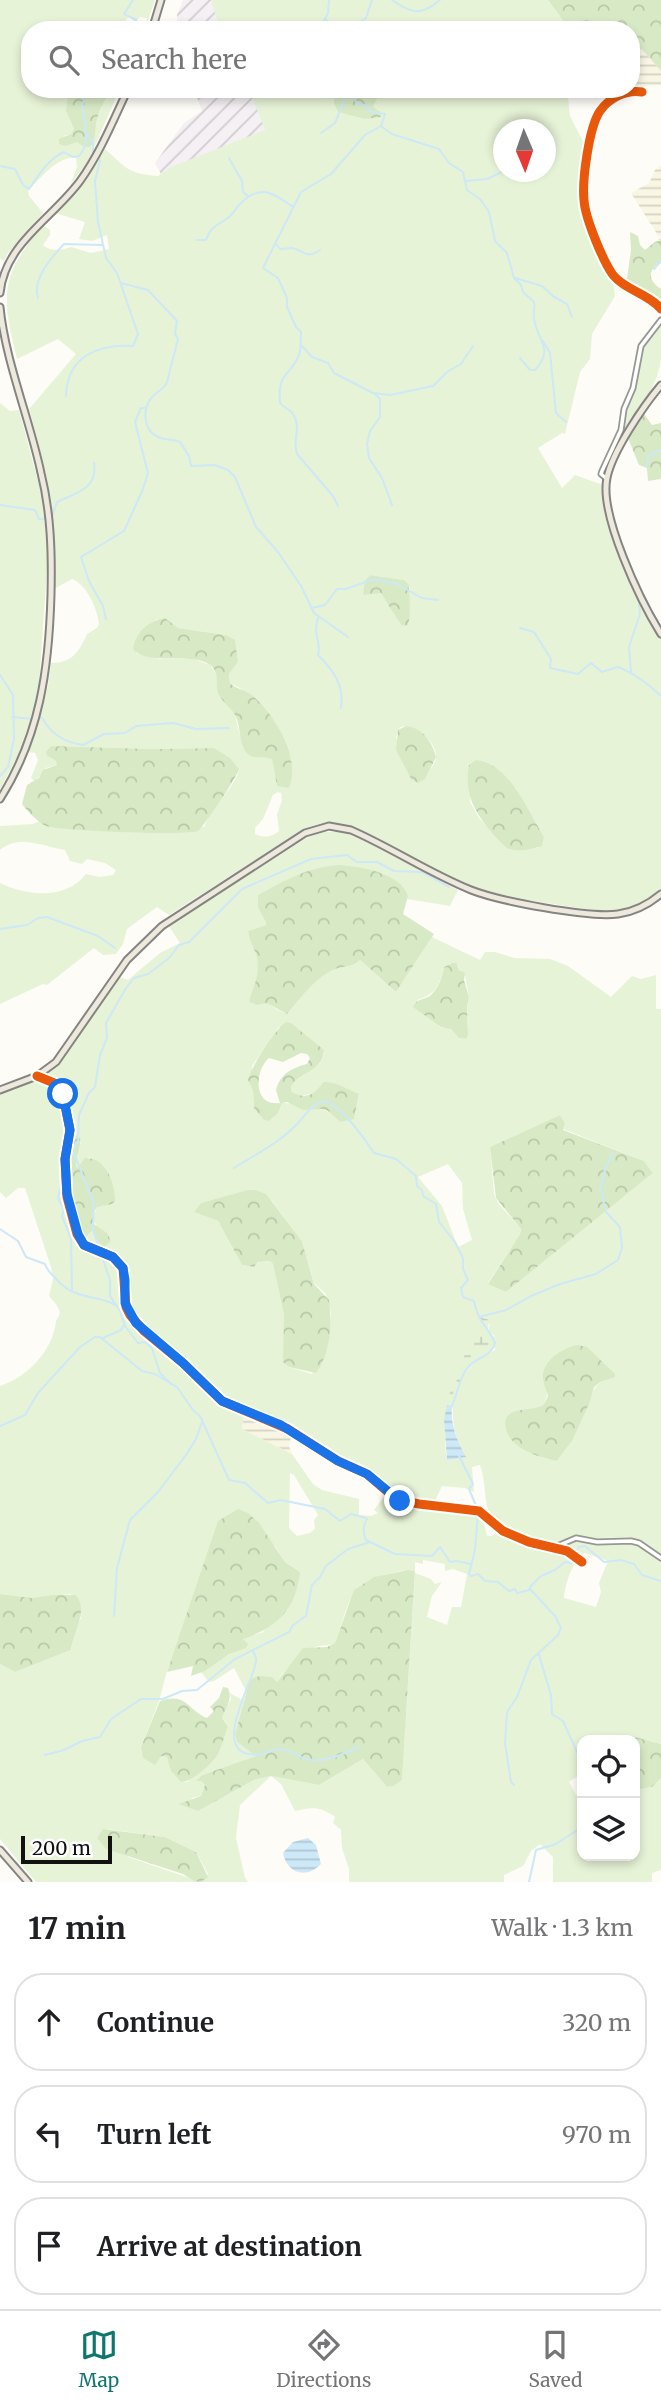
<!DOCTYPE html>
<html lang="en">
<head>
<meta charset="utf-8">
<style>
	:root { --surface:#fff; --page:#f6f6f6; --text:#202124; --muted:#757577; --line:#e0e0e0; --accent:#0f766e }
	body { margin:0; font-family:Merriweather,serif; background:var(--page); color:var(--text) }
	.controls { position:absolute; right:21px; bottom:21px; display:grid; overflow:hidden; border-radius:14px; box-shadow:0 4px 10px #0003 }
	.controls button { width:63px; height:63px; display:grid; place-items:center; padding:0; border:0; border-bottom:2px solid var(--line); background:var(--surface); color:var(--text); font:35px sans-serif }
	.compass { position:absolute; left:493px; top:119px; width:63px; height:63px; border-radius:50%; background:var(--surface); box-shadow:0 4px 10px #0003; rotate:178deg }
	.scale { position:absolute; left:21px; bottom:18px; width:91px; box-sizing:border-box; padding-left:7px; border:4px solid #111; border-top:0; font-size:19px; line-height:24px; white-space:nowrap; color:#111; -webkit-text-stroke:5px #fff; paint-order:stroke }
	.stop { position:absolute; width:21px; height:21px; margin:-16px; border:5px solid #1a73e8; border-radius:50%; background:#fff }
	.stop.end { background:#1a73e8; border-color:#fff; box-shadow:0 2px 7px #0008 }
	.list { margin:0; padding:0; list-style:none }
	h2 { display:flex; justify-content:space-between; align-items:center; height:91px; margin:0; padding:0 28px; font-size:30px }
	h2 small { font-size:23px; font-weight:400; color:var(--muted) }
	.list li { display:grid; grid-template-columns:46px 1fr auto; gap:21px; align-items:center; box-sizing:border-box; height:98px; margin:0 14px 14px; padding:0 14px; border:2px solid var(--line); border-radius:28px }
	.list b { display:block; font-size:26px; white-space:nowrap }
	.list em { font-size:23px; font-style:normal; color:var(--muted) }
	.icon { flex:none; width:38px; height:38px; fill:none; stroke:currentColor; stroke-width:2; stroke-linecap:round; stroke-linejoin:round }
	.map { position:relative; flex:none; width:661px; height:1882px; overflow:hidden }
	.search { position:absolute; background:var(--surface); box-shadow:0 4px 10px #0003; left:21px; right:21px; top:21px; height:77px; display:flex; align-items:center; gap:18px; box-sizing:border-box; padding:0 24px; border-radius:28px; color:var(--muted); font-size:26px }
	.sheet { height:427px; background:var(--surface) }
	nav { display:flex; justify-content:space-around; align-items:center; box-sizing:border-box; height:98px; border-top:2px solid var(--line); background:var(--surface); font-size:19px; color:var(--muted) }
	nav a { display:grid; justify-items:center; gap:4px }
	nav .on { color:var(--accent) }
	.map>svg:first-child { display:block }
	.industrial { fill:url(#industrial-furrows) }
	.farmland { fill:url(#farmland-rules) }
	.grass { fill:#e7f3d7; fill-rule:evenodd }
	.forest { fill:url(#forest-crowns); fill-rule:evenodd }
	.wetland { fill:url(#wetland-marsh) }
	.water { fill:url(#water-rules) }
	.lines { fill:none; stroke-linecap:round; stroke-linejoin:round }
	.stream { stroke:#cde8f7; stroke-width:2 }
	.minor-casing { stroke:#979795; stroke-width:7 }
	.major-casing { stroke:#858482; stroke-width:9 }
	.minor { stroke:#fffffe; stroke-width:3.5 }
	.major { stroke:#ede9dc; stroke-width:5 }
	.cycleway-casing { stroke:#fff; stroke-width:13 }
	.cycleway { stroke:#e8590c; stroke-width:9 }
	.route { stroke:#1a73e8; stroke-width:9 }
</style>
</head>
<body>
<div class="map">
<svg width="661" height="1882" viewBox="0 0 661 1882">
	<defs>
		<pattern id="industrial-furrows" width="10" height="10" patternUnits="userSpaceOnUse" patternTransform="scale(1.75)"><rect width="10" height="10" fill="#f5f0f3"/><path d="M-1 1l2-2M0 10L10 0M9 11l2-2" fill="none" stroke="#d1cdcf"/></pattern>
		<pattern id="farmland-rules" width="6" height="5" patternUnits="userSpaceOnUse" patternTransform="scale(1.75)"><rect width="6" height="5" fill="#f9f7e4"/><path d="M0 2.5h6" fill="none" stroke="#d4d3c3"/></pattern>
		<pattern id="forest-crowns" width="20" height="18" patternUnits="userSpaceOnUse" patternTransform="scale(1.75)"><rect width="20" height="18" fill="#d8eac5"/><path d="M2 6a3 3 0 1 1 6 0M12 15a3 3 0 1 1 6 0" fill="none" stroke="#b8c8a8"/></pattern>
		<pattern id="wetland-marsh" width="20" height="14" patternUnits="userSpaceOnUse" patternTransform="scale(1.75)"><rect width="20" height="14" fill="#e7f3d7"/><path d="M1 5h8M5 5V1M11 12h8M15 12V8" fill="none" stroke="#c5cfb8"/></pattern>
		<pattern id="water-rules" width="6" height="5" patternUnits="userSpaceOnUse" patternTransform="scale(1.75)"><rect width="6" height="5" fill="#cde8f7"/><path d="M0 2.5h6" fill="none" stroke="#afc6d3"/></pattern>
	</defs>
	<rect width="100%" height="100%" fill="#fdfcf7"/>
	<g class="industrial">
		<polygon points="183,0 215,0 259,30 178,30 177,15"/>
		<polygon points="194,89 253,89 269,132 163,178 155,163 184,123 202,111"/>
	</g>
	<g class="farmland">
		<polygon points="631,37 661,71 661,85 637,87 631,80"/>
		<polygon points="661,165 661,240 658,240 659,237 631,193 649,183 655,170"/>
		<polygon points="244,1411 292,1432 289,1446 292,1454 242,1429"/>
	</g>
	<g class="grass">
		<path d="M0 0H155L146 26 147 18 140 17 135 22 129 16 123 25 127 30H30V89H81L78 90 70 120 74 129 71 134 63 136 90 147C96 139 95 134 96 125 98 111 104 100 113 89H120L88 161 70 185 77 167 76 158C57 156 41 178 28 191L29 196 43 213 8 253 4 261 0 258Z"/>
		<polygon points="211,0 548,0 570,30 259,30 218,24"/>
		<path d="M249 89H333L334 104 338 112 379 110 373 109V107L382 89H567L570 116 588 151 581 195 612 275 615 296 592 334 590 359 580 372 565 434 562 433 538 448 562 488 575 475 603 485 605 505 629 577 661 635V895L649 903 618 914 613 910 599 911 506 897 468 885 350 826C333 820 318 823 302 830L169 915 157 907 127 929 123 944 116 954 103 955 94 948 47 985 43 984 0 1004V883C27 896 66 900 86 874L100 877 113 875 116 870 105 863 87 859 82 864 70 861 65 850C43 846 18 834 0 850V826L33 824 40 821 43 824 204 827C207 820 210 813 215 807 224 794 236 784 239 769L214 748 154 749 51 746 47 752V756L55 760 57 765 46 768 35 782 31 778 38 760 35 753 29 752 48 686 51 663C73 663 79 651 87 634L97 628 99 624C97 608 87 585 72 579L54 589C57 524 47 471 29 409L76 354 58 339 17 359C1 295 0 276 43 225L50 230V235L43 245C50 252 63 250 71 247L91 253 109 249 107 235 92 241 79 239 85 222 55 213 85 181 104 148C125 167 128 174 158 176L171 167 265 130ZM504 130H546V172H504ZM370 575 404 580 410 588 408 603 401 625 384 596 381 593 373 592 365 580ZM157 619 178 628 226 635 238 662 229 674 230 683 240 688 275 721 290 757 277 786 272 758 254 757 243 748 235 715 217 688V675L210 665 194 659H160L136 653 152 623ZM406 726C419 729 437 742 436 758 435 765 427 772 425 779L407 772 396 737 400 727ZM476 760C507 763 528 812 544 837L538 848 511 850 479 818 470 802ZM278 792 281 793 282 800 277 815 279 831C271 838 264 838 255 834V828L263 819 273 795Z"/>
		<path d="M661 323C661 335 661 346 661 357 659 386 636 413 622 438L623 416 636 385 644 343Z"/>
		<polygon points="0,403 10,411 19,410 42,496 48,554 39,686 30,726 22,748 0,789"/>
		<path d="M324 832H341L353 835 458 890 450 906 407 899 408 896C403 891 399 883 393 879 388 875 379 874 373 872 327 857 298 873 258 895V909L265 918 266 925 248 931C249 941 256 949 257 959 261 987 255 1001 287 1014 301 998 313 980 333 970 343 965 350 967 360 960L396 992 432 937 480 960 485 952H495L515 958 550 959 568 966 611 997 632 976 641 979 656 975V1009H661V1744C633 1734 611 1740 582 1740V1773L569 1782 576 1795 582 1798V1856H635V1790L652 1787 661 1778V1870L652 1873V1882H553V1857L540 1844 531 1851 523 1866 504 1875V1882H349V1869L342 1848 341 1830 333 1823 335 1817C320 1806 312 1807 295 1811L281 1784 271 1776 240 1805 236 1838 245 1878 248 1882H201L208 1874 196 1852 165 1837 107 1829 128 1857 201 1882H36L0 1839V1664L15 1672 71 1650 74 1631 81 1618 71 1594 32 1598 0 1594V1386C28 1377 53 1350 56 1321 65 1310 55 1304 49 1296L53 1279 51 1267 25 1188H18L6 1198 0 1192V1094C23 1086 42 1079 60 1063L120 977 128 980 160 953 180 943 168 925 308 837ZM452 963 458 964 459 969 465 976 469 997 467 1001 468 1026 466 1039 460 1038 451 1029 440 1027 417 1000C436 994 439 986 444 967ZM279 1027 324 1051C322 1074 300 1070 291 1087L292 1092 298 1096 316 1093 323 1082C336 1083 348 1088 359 1095L354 1118 340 1122C336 1118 331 1113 326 1111 323 1109 285 1102 282 1103L278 1113 257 1111 254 1108 252 1066ZM560 1115 565 1123 563 1129 644 1161 653 1173 506 1292 488 1283 520 1234 521 1229 498 1203 494 1194 490 1147ZM72 1135 81 1142 75 1161 77 1169 89 1157 104 1167V1206H97L93 1220 99 1229 107 1233 92 1230 79 1234C74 1210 66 1186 67 1162 67 1153 72 1145 72 1135ZM448 1164 462 1183 463 1209 472 1240 458 1247 442 1206 418 1177ZM271 1200 302 1241 314 1283 326 1294 331 1313 327 1350 312 1374 289 1367 284 1315 273 1264 270 1261 259 1262 253 1267 242 1265 218 1221 195 1212ZM480 1322 490 1324 488 1332 495 1336V1350C449 1372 443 1415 465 1457L447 1460C441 1424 448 1391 464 1358 470 1346 477 1335 480 1322ZM578 1345 600 1382C589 1391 581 1423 573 1438 569 1446 563 1453 557 1461 537 1458 520 1450 507 1433L535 1409 544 1404 548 1392 543 1382V1374L562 1350ZM244 1411 292 1432 344 1466 367 1475 386 1494 374 1510 378 1513 371 1516 359 1515V1499L322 1490 313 1484 292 1454 242 1429ZM480 1465C489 1491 480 1510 500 1529L492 1536H487L484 1523 480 1520 479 1513 432 1507 442 1486 465 1488 474 1492 472 1467ZM290 1473 294 1475 318 1515 314 1520 315 1529 310 1533 297 1536 289 1528ZM275 1546 285 1562 300 1572 263 1632 242 1639 229 1654 201 1672 209 1682 214 1681 234 1668 246 1691 250 1679 277 1682C284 1670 305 1649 319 1646 326 1645 329 1646 335 1643 348 1609 347 1582 388 1574 397 1572 405 1569 415 1571V1562L423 1564V1560L445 1564V1571L453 1569 467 1574 461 1607H452L447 1625 427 1617 432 1596 442 1582 435 1584 431 1579 415 1573 402 1780 394 1786 387 1787 363 1759 319 1785 271 1776 254 1780 198 1811 191 1798 201 1796 205 1785 201 1781H197L202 1775 257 1756 237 1742 235 1734 244 1701 230 1693 231 1699 222 1718 228 1725 217 1755 187 1782H181L167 1757 161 1756 157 1759 141 1747 159 1701 167 1671 188 1615ZM585 1553 608 1561 599 1583 601 1592 596 1607 564 1598C565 1585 572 1560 585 1553Z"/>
	</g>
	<g class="forest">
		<polygon points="548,0 661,0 661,71 631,37 631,30 570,30"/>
		<path d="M81 89H113C104 100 98 111 96 125 95 134 96 139 90 147H84L77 142 65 146 59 144V139L71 134 74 129 66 111 68 98Z"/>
		<polygon points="333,89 382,89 373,107 381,112 381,117 365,119 338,112 334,104"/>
		<path d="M630 232 638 236 640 245 645 250 655 242 661 240V261C648 270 647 280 661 289V301L640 293 627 279 631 250Z"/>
		<polygon points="642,411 652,425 661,423 661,479 648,481 647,468 639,465 628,438"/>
		<path d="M370 575 404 580 409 585C409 594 412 620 407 626L401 625 381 593 363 595 365 580Z"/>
		<path d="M165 618 178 628 226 635 235 640 238 662 229 674 230 683C236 689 246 690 253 696 276 716 301 758 289 788L277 786 272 759C265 756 257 759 251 756 237 748 242 729 236 717 232 708 223 703 219 695 214 685 221 673 210 665 192 651 148 667 133 649 136 632 148 621 165 618Z"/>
		<path d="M406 726C423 728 432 742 436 757L425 779 418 783 411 779 396 750 398 730Z"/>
		<path d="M51 746 154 749 214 748 230 758 239 769C238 776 202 829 198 831 186 836 61 831 46 826 39 823 26 810 22 804L27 785 39 778 43 770 57 765 55 760 47 756 46 752Z"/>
		<path d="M476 760C509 763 528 811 544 837L542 846C534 849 517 852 509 849 503 846 498 839 493 834 474 812 464 794 469 765Z"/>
		<path d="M341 865C362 867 401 873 408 896L403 914 434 934 396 992 360 960C352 968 343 965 333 970 313 980 301 998 287 1014L267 1003 257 1005 249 1002C253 985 260 979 257 958 255 949 249 941 248 931L266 925V922L258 908V895C285 880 310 866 341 865Z"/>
		<path d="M452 963H457L459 970 465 973 464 980 469 997 467 1005 468 1035 466 1039 459 1038 451 1029 441 1027 413 1007C418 997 425 1001 432 994 439 987 442 977 444 967Z"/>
		<path d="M286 1022 291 1023 324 1050C322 1074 300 1070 291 1087L292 1092C306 1100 316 1094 323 1082 335 1081 348 1089 359 1094L354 1119 340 1122 328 1111 321 1109 303 1110 287 1102 282 1103 278 1113 269 1121 264 1120 254 1108 253 1090 248 1080C251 1067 275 1029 286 1022ZM301 1053 307 1054 310 1058 307 1064C292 1068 280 1074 276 1090L280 1103C253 1107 254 1071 269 1058L283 1062Z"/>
		<polygon points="560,1115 565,1123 563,1130 644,1161 653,1173 506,1292 488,1284 520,1234 521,1229 496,1198 490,1147"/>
		<path d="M74 1134 80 1138C82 1149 73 1159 77 1168L85 1158C106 1157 115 1183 115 1201L112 1204 97 1207 94 1212V1224L107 1233 111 1241 104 1247 99 1243 92 1230 86 1237H81C72 1218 66 1183 66 1162 67 1153 73 1145 72 1135Z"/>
		<path d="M248 1190H256L266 1194 302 1241 314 1284 329 1300C332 1324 331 1353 316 1373L289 1367 283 1362 284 1315 273 1264 270 1261 258 1262 254 1267 242 1265 218 1221 194 1212 201 1203Z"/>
		<path d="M578 1345 587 1347 615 1374V1377L600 1382 594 1387 589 1404 572 1441 557 1461C536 1457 500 1445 506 1418 516 1405 532 1413 544 1404L548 1396C547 1390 543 1385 543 1379 541 1361 563 1347 578 1345Z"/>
		<path d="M238 1509 248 1513 259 1523 285 1562 300 1572C296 1609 278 1627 243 1639L248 1644 246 1648 229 1654 205 1671 191 1676 193 1666 167 1672 218 1521Z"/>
		<polygon points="408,1570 415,1571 402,1780 394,1786 387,1787 363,1759 319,1785 271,1776 254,1780 198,1811 179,1804 201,1796 205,1785 201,1781 196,1781 202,1775 256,1756 237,1742 235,1734 250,1679 260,1676 272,1677 277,1682 303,1648 327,1647 335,1643 354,1590 374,1577"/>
		<path d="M0 1594 32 1598 53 1595H76C89 1612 73 1631 71 1650L15 1672 0 1664Z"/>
		<path d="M223 1687 228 1688C233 1699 226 1708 222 1718L228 1726C225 1734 222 1746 218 1754 212 1764 192 1782 181 1782L171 1771 167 1757 161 1756 155 1765 143 1758 141 1747 160 1701C187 1692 186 1709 207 1718L214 1711 210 1707 219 1698Z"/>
		<polygon points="635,1737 661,1744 661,1778 652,1787 635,1790 635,1740 614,1740"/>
		<polygon points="103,1829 165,1837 196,1852 208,1877 201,1882 194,1881 183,1874 106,1849 97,1838"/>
	</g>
	<polygon class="wetland" points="481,1317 489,1320 488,1332 498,1339 498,1345 469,1368 463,1376 452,1406 447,1405 451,1387"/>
	<g class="water">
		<path d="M447 1405 452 1406C450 1424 457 1441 466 1457L447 1460 444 1419Z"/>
		<path d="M308 1838 316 1845 321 1864C307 1879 287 1874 283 1853L293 1842Z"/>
	</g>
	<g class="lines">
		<g class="stream">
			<polyline points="133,0 124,14 136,20 139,30"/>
			<path d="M392 0C412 14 421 16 440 0"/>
			<polyline points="325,19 337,30"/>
			<polyline points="319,30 328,13 329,0"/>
			<polyline points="348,30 366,18 372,0"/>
			<path d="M382 127 392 134 439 149 449 163 463 172 467 190 480 199 489 212 495 241 507 253 514 278 521 285 523 292 534 302C535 308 533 313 534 319 537 340 555 349 535 370H530L520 358"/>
			<polyline points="321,133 335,123 344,101 352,90"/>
			<polyline points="87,135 93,142 93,153"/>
			<polyline points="229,158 242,181 243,192 248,196"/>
			<path d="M0 166 15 169 23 185 29 189C38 176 49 158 64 152L73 157 79 156C94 139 81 122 83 102L93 89"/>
			<polyline points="466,181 487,179 504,171"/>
			<path d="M197 240H206C211 225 218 226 229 217 233 214 236 208 240 204 260 183 273 193 293 207"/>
			<path d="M276 244 280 249C284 249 288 248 292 248 304 250 305 260 320 250"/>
			<polyline points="654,269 661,261"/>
			<polyline points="515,278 542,286 554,297 567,304 572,317"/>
			<path d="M121 283 148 290 177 321 175 334 178 339 167 382C164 390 157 391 152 397 142 409 143 430 158 437 165 440 173 439 180 442L189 456 191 466 215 465 228 470 235 477 256 527 278 552 301 586 314 613 348 637"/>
			<path d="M38 298C32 279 51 258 64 244L102 245"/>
			<polyline points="543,341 550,353 556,413 566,422"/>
			<polyline points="302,346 312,357 328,363 334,373 373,393 390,395 433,386 447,372 461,364 473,346"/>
			<polyline points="374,393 380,399 380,417 370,431 367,444 369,458 382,478 392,505"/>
			<path d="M66 396C67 356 98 344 133 346L138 334 117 273 106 258 98 222 95 181 100 160"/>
			<polyline points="647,466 648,456 661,450"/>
			<polyline points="0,505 35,510 39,519 46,519"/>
			<path d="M338 506 333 496 297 454C292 441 302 427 293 414 290 409 284 408 280 403 277 372 290 377 299 355 302 347 300 340 301 332L296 327 287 307V298L278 278 263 268 301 192 331 174 365 135 381 126 385 114 371 112 366 106 356 102 352 90"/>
			<path d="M51 519 57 502C76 493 98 489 94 463"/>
			<polyline points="312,608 325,605 337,589 346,589 371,580 379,580 397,584 422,598 438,600"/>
			<path d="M318 618C312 636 322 641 318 655 333 670 345 686 341 708"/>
			<polyline points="106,619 103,606 89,581 81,557 124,531 143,489 148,473 135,422 141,408 145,408"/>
			<path d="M520 628 534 632 551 659 550 668 578 674 591 663 602 672 618 667C632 672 650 685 661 696"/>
			<polyline points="631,672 629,647 640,614 639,602"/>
			<polyline points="0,675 13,695 14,739 8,767 0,776"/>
			<polyline points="12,717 33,719"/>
			<path d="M39 718H42C52 735 64 742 83 745L104 734 125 733 136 726 173 723 196 729 229 728"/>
			<polyline points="0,929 27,925 38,918 47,917 98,936 115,948"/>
			<polyline points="73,1151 94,1204 93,1230 99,1248"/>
			<polyline points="67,1157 78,1143 79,1115 89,1093 95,1087 100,1055 107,1038 106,1023 126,988 134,978 148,974 169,958 179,945 189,942 242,889 311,859 347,855 357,862 377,862 394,871 422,872 449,887"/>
			<polyline points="63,1159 60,1163 63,1178 58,1198 64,1210 62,1216 71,1238 72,1291"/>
			<path d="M234 1168C256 1154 281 1142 299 1122 307 1113 312 1104 324 1101 341 1105 365 1139 374 1153L396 1159 416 1176 417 1186 422 1190 423 1196 436 1204 439 1222 455 1242 463 1258V1269L468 1280 461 1288 463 1297 474 1301C478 1322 486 1324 495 1343 492 1355 479 1357 470 1365 459 1376 458 1394 451 1408"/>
			<path d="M0 1229 18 1241 26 1257 45 1264C48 1273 53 1275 59 1282 78 1301 98 1294 117 1306"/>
			<polyline points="101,1254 110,1280 110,1296 120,1311 125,1326 138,1343 145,1342 152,1348 160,1373 171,1384"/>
			<polyline points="479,1317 506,1310 531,1296 560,1284 596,1274 618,1260 622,1248 620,1227 606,1212 600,1188 606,1167 613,1154"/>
			<polyline points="103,1338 121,1330 124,1325"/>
			<path d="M0 1426 25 1415 38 1393 80 1347 95 1337H100L142 1371 155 1374 177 1387 193 1410 200 1416 229 1480 245 1483 268 1503 281 1500 325 1509 340 1521 351 1514 366 1518 367 1519C363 1525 363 1534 366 1540L395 1554 432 1556 440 1547 450 1562 456 1561 471 1564"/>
			<polyline points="459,1456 473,1484 469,1489 477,1508"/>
			<polyline points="478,1514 475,1550 469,1574 471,1576 478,1574 485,1581 498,1582 509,1591 515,1589 517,1593 529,1590 531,1586 541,1576 555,1570 565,1562 572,1563 573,1559"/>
			<polyline points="575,1554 579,1547 585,1546 604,1562 621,1560 634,1564 642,1575 661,1581"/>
			<polyline points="114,1616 117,1568 130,1520 158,1492 186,1455 196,1439 202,1422"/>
			<path d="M253 1651C254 1654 257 1657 256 1661 255 1679 212 1748 249 1754 261 1757 269 1750 280 1749 289 1749 298 1757 306 1759 322 1764 344 1754 359 1747"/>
			<polyline points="539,1655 551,1695 552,1714 563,1721 582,1763"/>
			<polyline points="45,1755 64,1750 82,1741 100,1737 111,1719 141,1699 163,1699 182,1691 197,1690 235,1659 289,1632 293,1625 306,1616 312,1585 320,1577 326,1566 348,1549 370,1542"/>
			<polyline points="514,1785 511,1782 505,1743 507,1712 517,1697 531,1660 558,1635 561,1628 555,1616 531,1590"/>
			<polyline points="529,1882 536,1850 556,1844 582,1827"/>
		</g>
		<defs>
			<g id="minor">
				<path d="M642 92C627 89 609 98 600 111 589 127 582 180 584 200 585 218 603 261 613 275 625 290 649 294 661 309"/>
				<polyline points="607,479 601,474 602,471 621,430 624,409 633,388 641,346 661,320"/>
				<polyline points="37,1076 59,1085 62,1091 70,1130 65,1159 67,1197 77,1234 84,1245 113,1257 123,1268 126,1307 130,1315 144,1331 183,1363 222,1401 288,1429 338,1461 367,1474 396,1499 419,1504 479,1511 503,1531 529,1542 567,1551 582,1562"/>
				<polyline points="555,1547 576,1538 597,1542 631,1541 639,1543 661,1558"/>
			</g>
			<g id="major">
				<polyline points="152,30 161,0"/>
				<path d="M0 293C5 243 52 219 80 181 100 153 113 121 128 89"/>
				<path d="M0 307C5 360 30 420 41 473 51 513 52 554 51 595 49 668 40 736 0 799"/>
				<path d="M661 385C644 405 612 452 607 478 599 515 641 602 661 634"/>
				<path d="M0 1090 37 1076 56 1062 127 960 162 926 305 833 329 826 351 830C392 848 429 873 471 890 499 901 588 918 618 914 634 912 649 904 661 894"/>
				<polyline points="0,1850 28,1882"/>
			</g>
		</defs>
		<use href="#minor" class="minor-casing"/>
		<use href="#major" class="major-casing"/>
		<use href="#minor" class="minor"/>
		<use href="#major" class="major"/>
		<defs>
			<g id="cycleway">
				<path d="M642 92C627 89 609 98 600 111 589 127 582 180 584 200 585 218 603 261 613 275 625 290 649 294 661 309"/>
				<polyline points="37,1076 59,1085 62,1091 70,1130 65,1159 67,1197 77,1234 84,1245 113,1257 123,1268 126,1307 130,1315 144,1331 183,1363 222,1401 288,1429 338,1461 367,1474 396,1499 419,1504 479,1511 503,1531 529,1542 567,1551 582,1562"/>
			</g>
		</defs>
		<use href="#cycleway" class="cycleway-casing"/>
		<use href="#cycleway" class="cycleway"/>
	</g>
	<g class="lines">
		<polyline class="route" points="63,1094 70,1130 65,1159 67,1194 78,1234 84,1245 113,1257 123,1268 125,1280 125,1303 136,1323 183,1363 222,1401 281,1425 338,1461 367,1474 400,1501"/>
	</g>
</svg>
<div class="controls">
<button><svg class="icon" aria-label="locate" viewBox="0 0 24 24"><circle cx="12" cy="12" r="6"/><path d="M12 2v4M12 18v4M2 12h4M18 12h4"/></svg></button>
<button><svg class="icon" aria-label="layers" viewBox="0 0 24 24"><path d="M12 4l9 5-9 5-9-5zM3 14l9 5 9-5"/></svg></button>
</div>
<svg class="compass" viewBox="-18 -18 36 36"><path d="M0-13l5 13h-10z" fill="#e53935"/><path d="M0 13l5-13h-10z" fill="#757577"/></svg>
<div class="scale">200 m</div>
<div class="stop" style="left:63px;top:1094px"></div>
<div class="stop end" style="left:400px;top:1501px"></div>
<div class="search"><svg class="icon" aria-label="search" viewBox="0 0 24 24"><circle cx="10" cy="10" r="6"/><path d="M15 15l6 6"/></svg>Search here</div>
</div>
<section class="sheet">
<h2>17 min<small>Walk · 1.3 km</small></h2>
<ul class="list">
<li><svg class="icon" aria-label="ahead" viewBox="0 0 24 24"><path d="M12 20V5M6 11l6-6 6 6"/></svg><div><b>Continue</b></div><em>320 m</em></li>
<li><svg class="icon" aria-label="left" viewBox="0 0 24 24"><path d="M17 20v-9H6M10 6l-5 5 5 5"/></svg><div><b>Turn left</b></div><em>970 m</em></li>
<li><svg class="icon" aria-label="arrive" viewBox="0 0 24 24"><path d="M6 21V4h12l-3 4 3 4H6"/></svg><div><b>Arrive at destination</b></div></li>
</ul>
</section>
<nav>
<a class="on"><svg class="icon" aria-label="map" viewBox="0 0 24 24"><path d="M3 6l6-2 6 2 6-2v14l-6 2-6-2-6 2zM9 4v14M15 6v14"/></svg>Map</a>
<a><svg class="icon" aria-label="directions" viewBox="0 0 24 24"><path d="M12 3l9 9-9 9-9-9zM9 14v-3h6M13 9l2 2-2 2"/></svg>Directions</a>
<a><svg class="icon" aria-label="saved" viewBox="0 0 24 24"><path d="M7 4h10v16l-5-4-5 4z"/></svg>Saved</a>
</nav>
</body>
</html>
